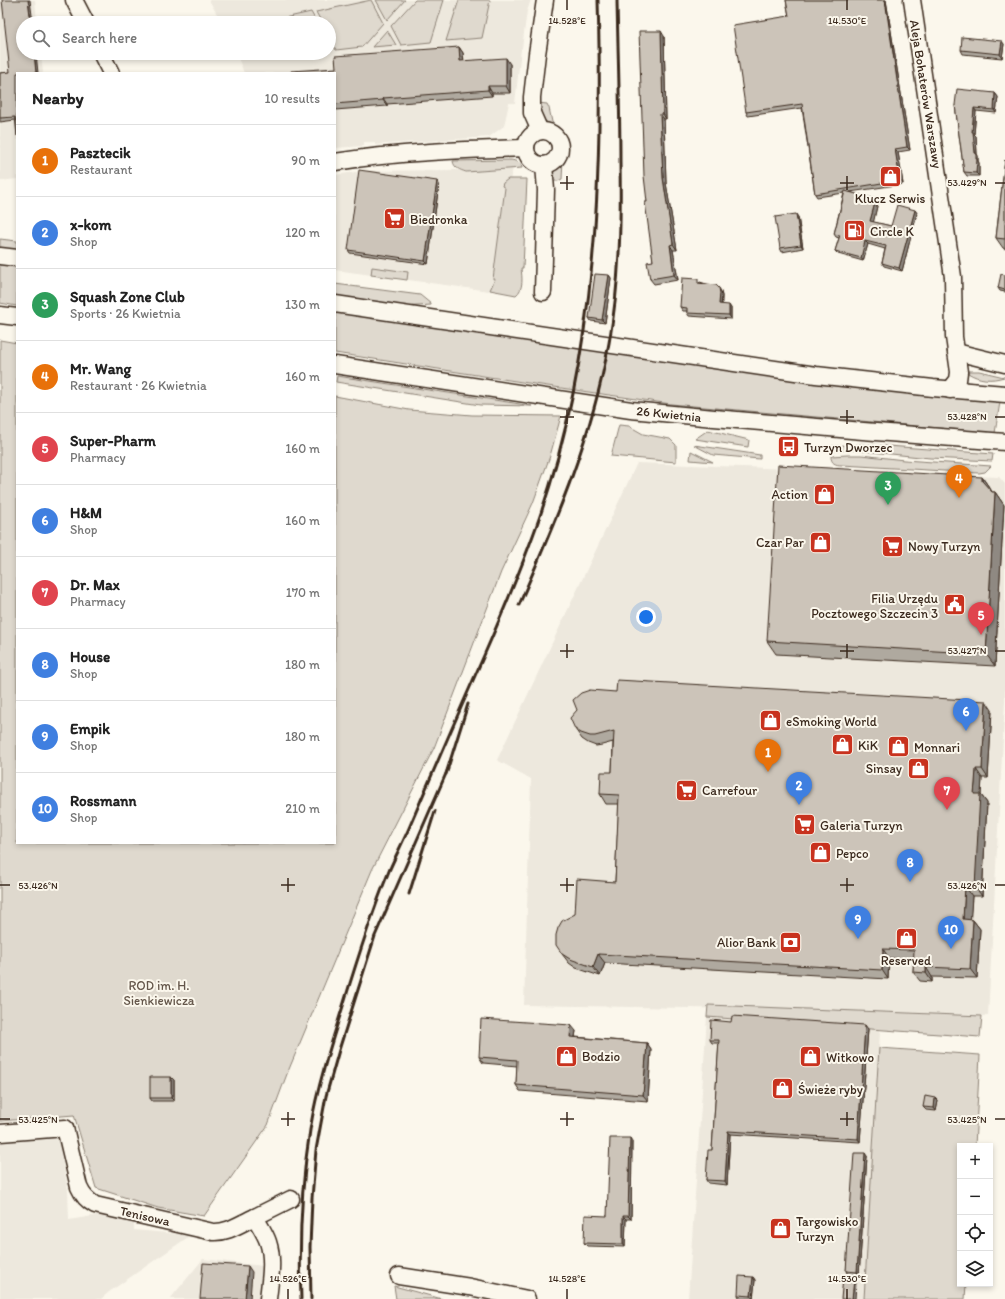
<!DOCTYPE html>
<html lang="en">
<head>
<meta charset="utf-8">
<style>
	:root { --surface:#fff; --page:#f6f6f6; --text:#222; --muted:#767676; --line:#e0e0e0; --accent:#111827 }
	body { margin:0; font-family:Itim,sans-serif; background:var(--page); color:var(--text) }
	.controls { position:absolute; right:12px; bottom:12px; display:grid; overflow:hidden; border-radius:0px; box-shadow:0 2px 6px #0003 }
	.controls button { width:36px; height:36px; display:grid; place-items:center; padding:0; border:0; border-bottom:1px solid var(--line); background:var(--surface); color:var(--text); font:20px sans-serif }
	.you { position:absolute; left:646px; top:617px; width:14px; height:14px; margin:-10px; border:3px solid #fff; border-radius:50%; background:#1a73e8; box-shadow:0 0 0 6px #1a73e833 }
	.badge { display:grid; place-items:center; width:26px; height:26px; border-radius:50%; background:var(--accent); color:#fff; font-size:13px; font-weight:700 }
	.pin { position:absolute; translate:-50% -33px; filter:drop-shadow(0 1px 2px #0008) }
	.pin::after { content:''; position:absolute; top:21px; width:14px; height:12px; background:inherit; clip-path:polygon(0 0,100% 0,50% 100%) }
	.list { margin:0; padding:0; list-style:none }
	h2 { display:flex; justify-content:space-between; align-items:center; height:52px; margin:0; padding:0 16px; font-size:17px }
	h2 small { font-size:13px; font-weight:400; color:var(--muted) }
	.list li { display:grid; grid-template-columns:26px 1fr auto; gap:12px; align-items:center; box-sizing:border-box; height:72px; padding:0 16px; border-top:1px solid var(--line) }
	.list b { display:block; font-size:15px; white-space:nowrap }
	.list p { margin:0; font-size:13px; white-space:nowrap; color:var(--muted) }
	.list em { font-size:13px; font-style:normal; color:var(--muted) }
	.icon { flex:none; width:22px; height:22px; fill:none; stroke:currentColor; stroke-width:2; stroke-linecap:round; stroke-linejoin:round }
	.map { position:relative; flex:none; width:1005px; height:1299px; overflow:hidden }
	.search { position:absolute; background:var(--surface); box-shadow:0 2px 6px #0003; left:16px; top:16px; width:320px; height:44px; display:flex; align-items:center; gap:10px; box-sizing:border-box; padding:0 14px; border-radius:22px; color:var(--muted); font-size:15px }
	.panel { position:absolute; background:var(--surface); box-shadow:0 2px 6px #0003; left:16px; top:72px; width:320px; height:772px; border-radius:0px }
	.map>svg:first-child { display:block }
	.built { fill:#ede8dd }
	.green { fill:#dfd9ce; stroke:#8d8276 }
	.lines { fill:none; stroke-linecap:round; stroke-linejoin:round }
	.minor-casing { stroke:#3b2a1e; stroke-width:19 }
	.minor { stroke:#fbf7ec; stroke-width:16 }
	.rail { stroke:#3b2a1e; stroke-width:3 }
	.wall { fill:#afa99f; stroke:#3b2a1e }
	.shaded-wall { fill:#8f8982; stroke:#3b2a1e }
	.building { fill:#ccc4b9; stroke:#3b2a1e }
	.ticks { fill:none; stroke:#3b2a1e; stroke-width:1.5 }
	.labels { text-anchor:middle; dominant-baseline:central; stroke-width:4; stroke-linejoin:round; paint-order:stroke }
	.street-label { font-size:13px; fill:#3b2a1e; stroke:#fbf7ec }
	.poi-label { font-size:13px; fill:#3b2a1e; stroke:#fbf7ec; text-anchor:start }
	.park-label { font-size:13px; fill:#64564a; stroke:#fbf7ec }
	.ticks-label { font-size:10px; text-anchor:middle; fill:#3b2a1e; stroke:#fbf7ec; stroke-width:4; stroke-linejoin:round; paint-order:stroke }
</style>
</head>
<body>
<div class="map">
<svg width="1005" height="1299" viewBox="0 0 1005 1299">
	<rect width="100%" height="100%" fill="#fbf7ec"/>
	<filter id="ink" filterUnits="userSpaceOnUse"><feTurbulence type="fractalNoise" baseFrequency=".025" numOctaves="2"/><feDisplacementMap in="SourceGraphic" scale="8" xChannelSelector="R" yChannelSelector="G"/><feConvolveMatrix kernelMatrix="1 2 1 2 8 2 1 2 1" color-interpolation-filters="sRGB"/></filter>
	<g filter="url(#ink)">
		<g class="built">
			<polygon points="0,0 35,0 37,23 23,23 23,53 41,53 43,73 17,73 17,179 0,181"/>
			<polygon points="209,0 531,0 527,11 522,48 521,49 515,103 509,103 504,126 489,137 375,145 375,142 364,142 364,146 335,148 335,73 244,73 236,53 329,53 329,23 222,23"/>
			<polygon points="513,168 508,188 497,279 489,291 335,270 335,175 362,171 459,170 466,172"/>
			<polygon points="637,463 999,477 1005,484 1005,700 988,1016 857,1011 524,1005 531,779 497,760"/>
			<polygon points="707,1017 880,1030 874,1157 864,1299 688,1299"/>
			<polygon points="53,1136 59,1141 68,1189 69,1220 99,1215 108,1216 134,1223 134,1230 191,1235 109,1292 101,1299 0,1299 0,1140"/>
			<polygon points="203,1259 263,1266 262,1299 170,1299"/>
		</g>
		<g class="green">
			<polygon points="371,0 383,23 362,47 336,50 329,36 329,23 322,23 316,12"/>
			<polygon points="376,0 405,0 387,20"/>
			<polygon points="415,0 444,0 431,42 401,45 391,26"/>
			<polygon points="459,0 490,0 482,38 446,41"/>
			<polygon points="311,12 317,23 261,23 262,23"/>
			<polygon points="387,30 396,45 372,47"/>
			<path d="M538 103 547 104 549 108 552 122 559 132C547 123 540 119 538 103Z"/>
			<polygon points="563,159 562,179 558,181 552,181 553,172"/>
			<path d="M511 160C516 161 521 162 522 168L466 172C460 170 454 168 453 161Z"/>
			<path d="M508 179H527L523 268H521C522 277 524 289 516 295L490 290 495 279H493L505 188 502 186 503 183Z"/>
			<polygon points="0,239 17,241 17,251 0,248"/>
			<polygon points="0,263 17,265 17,306 0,303"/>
			<polygon points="372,267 408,272 407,280 371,275"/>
			<polygon points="335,284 420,295 431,304 431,305 403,307 335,297"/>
			<polygon points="335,311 703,367 848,387 1000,402 995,433 671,404 554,387 335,353"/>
			<polygon points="0,340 17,343 17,843 335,843 335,396 409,410 472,415 561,416 550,456 533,503 501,572 434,748 372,870 287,1074 268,1125 204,1216 158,1208 96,1188 74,1115 0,1121"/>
			<path d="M968 371H979L1004 377C991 381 979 380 968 373Z"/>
			<polygon points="337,376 507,402 532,406 480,405 336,382"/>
			<polygon points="619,425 629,426 643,434 670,439 676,445 676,462 611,456"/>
			<polygon points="708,430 749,440 748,447 695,439"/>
			<polygon points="862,444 993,454 992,461 930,458 852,450 832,451 832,446"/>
			<polygon points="694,445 760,455 760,459 713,455"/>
			<polygon points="691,451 713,462 690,460"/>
			<path d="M847 455H861L904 460 991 466 985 472 979 473 842 465C835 465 831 463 831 456Z"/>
			<polygon points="708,1005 982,1016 980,1037 707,1017"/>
			<polygon points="879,1048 980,1055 975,1146 960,1146 960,1284 966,1284 965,1299 864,1299"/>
			<polygon points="394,1286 442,1299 396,1299"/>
		</g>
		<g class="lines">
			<defs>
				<g id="minor">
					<polyline points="74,0 86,23"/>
					<polyline points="912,0 953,277 954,337 959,372 958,380 950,390"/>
					<polyline points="101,53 111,73"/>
					<circle cx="543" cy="148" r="17"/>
					<polyline points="540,131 532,113 532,97 537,54 545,0"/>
					<path d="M335 162C398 152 462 150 526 148"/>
					<polyline points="0,256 17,258"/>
					<polyline points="543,292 546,190 544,165"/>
					<polyline points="335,304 816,375 933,388 1005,394"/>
					<polyline points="0,315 17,317"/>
					<polyline points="956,352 1005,364"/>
					<polyline points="335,365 631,410 714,418 863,431 1005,442"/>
					<path d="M0 1133 65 1128 79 1187C83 1196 87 1200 95 1205L213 1232C228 1233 241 1223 255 1217 259 1225 265 1233 268 1242 274 1260 270 1280 268 1299"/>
					<polyline points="255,1217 291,1199"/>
					<polyline points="399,1276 470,1287 527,1299"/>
				</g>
			</defs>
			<use href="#minor" class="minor-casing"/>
			<use href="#minor" class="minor"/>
			<g class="rail">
				<path d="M519 605C557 518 592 437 609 343 620 283 621 223 620 162 620 108 618 54 617 0"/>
				<polyline points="446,774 468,704"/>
				<polyline points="409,894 435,811"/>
				<path d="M301 1299C299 1243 301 1186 310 1130 317 1088 330 1047 343 1006 357 960 371 915 389 871 395 857 403 842 409 828 433 772 457 716 482 660 503 612 523 565 540 516 597 350 603 174 598 0"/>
				<polyline points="311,1299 310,1247 312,1198 316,1150 326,1096 339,1050 375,936 448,769"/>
			</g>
		</g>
		<g class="wall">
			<polygon points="786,0 886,0 910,150 898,152 903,184 850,192 878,202 873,222 891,226 915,210 917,213 902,271 884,266 882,263 885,249 868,244 863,261 838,254 835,251 839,238 836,237 834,234 844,193 817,197 815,194 802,108 748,116 746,112 789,16"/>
			<polygon points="664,36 666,119 664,119 666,183 677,250 673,250 678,280 654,284 650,279 653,261 647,202"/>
			<polygon points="1004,44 1002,58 963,54 961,50"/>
			<polygon points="459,47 463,53 464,61 510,64 510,93 492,93 492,96 387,104 387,106 335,110 335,73 336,68"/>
			<polygon points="10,72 15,120 0,122 0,73"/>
			<polygon points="995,93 998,97 996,113 976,111 974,134 976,136 977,154 978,156 978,161 979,163 979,176 967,176 964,172 955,105"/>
			<polygon points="1005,160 1005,249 1003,248 996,238"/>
			<polygon points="439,184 428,264 350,253 348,250"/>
			<polygon points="798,217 803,248 782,252 780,248"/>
			<polygon points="609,275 611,278 605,323 591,321 589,318"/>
			<polygon points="1005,275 1005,292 1000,291 998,288"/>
			<polygon points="700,282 719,288 721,292 722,296 722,304 731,308 731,319 689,316 687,313 687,311 683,311 680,307"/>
			<polygon points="982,477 991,490 992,492 995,492 1004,505 995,666 776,654 767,641"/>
			<polygon points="616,692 992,710 988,778 982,778 981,792 981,795 987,803 982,896 972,896 970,919 973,920 980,929 977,978 932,977 932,982 920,981 913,972 914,959 889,958 888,979 605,963 600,976 576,968 569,963 562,954 575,914 615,882 619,804 606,804 600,794 612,772 613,742 602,745 596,746 588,743 582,739 575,729"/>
			<polygon points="731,1022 868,1029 860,1142 730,1134 727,1185 708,1183 706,1180 712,1150 719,1043 712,1043 710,1040"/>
			<polygon points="576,1031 575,1037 647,1043 651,1049 648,1101 520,1091 516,1085 517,1066 483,1063 479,1057"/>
			<polygon points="174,1080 174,1101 152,1101 150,1098"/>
			<polygon points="938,1101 936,1111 926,1110 923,1107"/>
			<polygon points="632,1141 631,1219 626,1219 625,1247 587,1246 584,1243 607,1216"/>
			<polygon points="867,1156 859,1275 848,1275 846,1271"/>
			<polygon points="753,1277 755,1280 753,1299 740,1299 738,1295"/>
		</g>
		<g class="shaded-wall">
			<polygon points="28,0 30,0 33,23 31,23"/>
			<polygon points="885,0 886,0 910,150 907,147"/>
			<polygon points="661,31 664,36 666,119 663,114"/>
			<polygon points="1002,41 1004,44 1002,58 1000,54"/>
			<polygon points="459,47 463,53 464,68 460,61"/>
			<polygon points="34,53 36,53 38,73 36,73"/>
			<polygon points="506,58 510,64 510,93 506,86"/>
			<polygon points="488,86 492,93 492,96 488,90"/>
			<polygon points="995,93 998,97 996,113 994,110"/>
			<polygon points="383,98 387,104 387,106 383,100"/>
			<polygon points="974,108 976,111 974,134 976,136 977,154 978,156 978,161 979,163 979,176 976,173 976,159 972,132"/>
			<polygon points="660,114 664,119 666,183 677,250 673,244 663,178"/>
			<polygon points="895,149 898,152 903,184 900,180"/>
			<polygon points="437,181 439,184 428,264 425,261"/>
			<polygon points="876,199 878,202 873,224 870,221"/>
			<polygon points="915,210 917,213 902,271 899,268"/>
			<polygon points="796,214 798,217 803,248 801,245"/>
			<polygon points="865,241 868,244 863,261 861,258"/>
			<polygon points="670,245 673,250 678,280 674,275"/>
			<polygon points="609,275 611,278 605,323 602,320"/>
			<polygon points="719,288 721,292 722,296 721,307 719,304"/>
			<polygon points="729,305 731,308 731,319 729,315"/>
			<polygon points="982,477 991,490 991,493 982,481"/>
			<polygon points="995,492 1004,505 995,666 986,654"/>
			<polygon points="986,701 992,710 988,778 982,769"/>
			<polygon points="976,769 982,778 981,795 987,803 982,896 975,887 974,794"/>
			<polygon points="965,886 972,896 970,928 963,919"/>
			<polygon points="973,920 980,929 977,978 970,969"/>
			<polygon points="883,949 889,958 888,979 882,970"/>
			<polygon points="598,954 605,963 600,976 593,967"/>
			<polygon points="926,967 932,977 932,982 926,973"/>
			<polygon points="571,1025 576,1031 574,1043 570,1037"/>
			<polygon points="865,1025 868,1029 860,1142 858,1139"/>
			<polygon points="647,1043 651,1049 648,1101 643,1095"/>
			<polygon points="171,1077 174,1080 174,1101 171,1098"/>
			<polygon points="935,1098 938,1101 936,1111 934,1108"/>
			<polygon points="728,1131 730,1134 727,1185 725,1181"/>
			<polygon points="630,1138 632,1141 631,1219 628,1216"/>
			<polygon points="865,1153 867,1156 859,1275 857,1272"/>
			<polygon points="623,1216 626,1219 625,1247 623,1244"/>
			<polygon points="248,1266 252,1272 250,1299 245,1299"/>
			<polygon points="753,1277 755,1280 753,1299 751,1296"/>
			<polygon points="854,1279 856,1282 855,1299 852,1299"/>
		</g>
		<g class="building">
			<polygon points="2,0 28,0 31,23 23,23 23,53 34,53 36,73 17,73 17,136 15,117 0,118 0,73 10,72"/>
			<polygon points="786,0 885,0 907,147 895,149 900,180 815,194 802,104 746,112 733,25 789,16"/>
			<polygon points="639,31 661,31 663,114 660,114 663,178 673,244 670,245 674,275 650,279 647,262 653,261 645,202 647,202 644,176"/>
			<polygon points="962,37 1002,41 1000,54 961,50"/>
			<polygon points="459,47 460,61 506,58 506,86 488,86 488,90 383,98 383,100 335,104 335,73 291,73 291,71 336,68 335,56"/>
			<polygon points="957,89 995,93 994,110 974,108 972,132 973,132 975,153 976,153 976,159 977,159 976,173 964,172 955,105"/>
			<polygon points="1005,160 1005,239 996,238"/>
			<polygon points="359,170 437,181 425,261 348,250"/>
			<polygon points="845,191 876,199 870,221 891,226 897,205 915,210 899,268 882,263 886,246 865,241 861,258 835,251 840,235 834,234"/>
			<polygon points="796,214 801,245 780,248 775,217"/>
			<polygon points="595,274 609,275 602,320 589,318"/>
			<polygon points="1001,274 1005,275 1005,290 998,288"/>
			<polygon points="682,278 698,279 698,283 716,285 719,288 720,293 719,304 729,305 729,315 687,313 687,308 680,307"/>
			<polygon points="778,465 982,477 982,481 992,492 995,492 986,654 767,641"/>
			<polygon points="617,680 986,701 982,769 976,769 975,783 974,794 980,794 975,887 965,886 963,919 973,920 970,969 926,967 926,973 913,972 914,950 883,949 882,970 598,954 593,967 570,959 562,954 556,945 556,935 558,928 562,921 575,914 577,879 615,882 619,795 600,794 601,772 612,772 614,731 595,736 590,736 581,733 575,729 570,718 577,710 573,700 581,693 590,690 616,692"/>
			<polygon points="732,1016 865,1025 858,1139 728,1131 725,1181 706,1180 708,1150 712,1150 719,1040 710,1040 711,1020 731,1022"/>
			<polygon points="481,1019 571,1025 570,1037 647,1043 643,1095 516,1085 517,1060 479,1057"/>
			<rect x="150" y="1077" width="21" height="21"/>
			<polygon points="925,1096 935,1098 934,1108 923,1107"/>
			<polygon points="610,1138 630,1138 628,1216 623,1216 623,1244 584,1243 585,1215 607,1216"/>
			<polygon points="854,1153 865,1153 857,1272 846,1271"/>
			<polygon points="203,1263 248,1266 245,1299 200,1299"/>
			<polygon points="739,1276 753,1277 751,1296 738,1295"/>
			<polygon points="843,1278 854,1279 852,1299 841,1299"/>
		</g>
	</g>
	<path class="ticks" d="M567 0V10M847 0V10M567 176V190M847 176V190M560 183H574M840 183H854M995 183H1005M567 410V424M847 410V424M560 417H574M840 417H854M995 417H1005M567 644V658M847 644V658M560 651H574M840 651H854M995 651H1005M288 878V892M567 878V892M847 878V892M0 885H10M281 885H295M560 885H574M840 885H854M995 885H1005M288 1112V1126M567 1112V1126M847 1112V1126M0 1119H10M281 1119H295M560 1119H574M840 1119H854M995 1119H1005M288 1289V1299M567 1289V1299M847 1289V1299"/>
	<defs>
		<symbol id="shop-square" viewBox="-11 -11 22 22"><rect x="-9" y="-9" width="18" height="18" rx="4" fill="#c8321e" stroke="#fbf7ec"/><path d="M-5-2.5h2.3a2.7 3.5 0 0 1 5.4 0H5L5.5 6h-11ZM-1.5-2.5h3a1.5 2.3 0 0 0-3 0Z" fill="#fff"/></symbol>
		<symbol id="supermarket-square" viewBox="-11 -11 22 22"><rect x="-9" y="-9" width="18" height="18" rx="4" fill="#c8321e" stroke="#fbf7ec"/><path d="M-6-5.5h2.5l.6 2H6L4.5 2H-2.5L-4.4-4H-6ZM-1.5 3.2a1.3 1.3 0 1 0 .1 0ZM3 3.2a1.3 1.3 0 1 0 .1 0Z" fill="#fff"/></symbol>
		<symbol id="fuel-square" viewBox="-11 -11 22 22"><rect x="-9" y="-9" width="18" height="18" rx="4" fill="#c8321e" stroke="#fbf7ec"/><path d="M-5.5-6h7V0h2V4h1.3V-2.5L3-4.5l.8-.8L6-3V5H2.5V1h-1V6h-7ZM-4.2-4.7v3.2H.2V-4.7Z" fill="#fff"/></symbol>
		<symbol id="bus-square" viewBox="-11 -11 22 22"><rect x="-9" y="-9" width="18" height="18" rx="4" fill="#c8321e" stroke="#fbf7ec"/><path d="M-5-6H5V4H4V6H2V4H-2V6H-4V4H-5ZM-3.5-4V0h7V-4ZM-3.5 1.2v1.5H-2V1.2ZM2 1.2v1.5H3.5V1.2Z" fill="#fff"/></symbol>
		<symbol id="civic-square" viewBox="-11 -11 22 22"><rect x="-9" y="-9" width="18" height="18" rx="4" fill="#c8321e" stroke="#fbf7ec"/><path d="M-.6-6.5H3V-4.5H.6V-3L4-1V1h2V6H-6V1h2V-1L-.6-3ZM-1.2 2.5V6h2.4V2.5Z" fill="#fff"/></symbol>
		<symbol id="bank-square" viewBox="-11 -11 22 22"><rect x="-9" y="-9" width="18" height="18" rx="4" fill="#c8321e" stroke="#fbf7ec"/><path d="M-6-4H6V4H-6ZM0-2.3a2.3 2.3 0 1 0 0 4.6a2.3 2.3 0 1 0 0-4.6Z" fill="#fff"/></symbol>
	</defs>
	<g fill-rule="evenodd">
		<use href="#shop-square" x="878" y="164" width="25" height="25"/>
		<use href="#supermarket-square" x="382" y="206" width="25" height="25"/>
		<use href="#fuel-square" x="842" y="218" width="25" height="25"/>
		<use href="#bus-square" x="776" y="434" width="25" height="25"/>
		<use href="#shop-square" x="812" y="482" width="25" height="25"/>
		<use href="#shop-square" x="808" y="530" width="25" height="25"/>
		<use href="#supermarket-square" x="880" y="534" width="25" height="25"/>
		<use href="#civic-square" x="942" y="592" width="25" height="25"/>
		<use href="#shop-square" x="758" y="708" width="25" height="25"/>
		<use href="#shop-square" x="830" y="732" width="25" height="25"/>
		<use href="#shop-square" x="886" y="734" width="25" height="25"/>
		<use href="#shop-square" x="906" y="756" width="25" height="25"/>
		<use href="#supermarket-square" x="674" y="778" width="25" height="25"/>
		<use href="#supermarket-square" x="792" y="812" width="25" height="25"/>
		<use href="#shop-square" x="808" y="840" width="25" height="25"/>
		<use href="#shop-square" x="894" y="926" width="25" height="25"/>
		<use href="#bank-square" x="778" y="930" width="25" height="25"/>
		<use href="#shop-square" x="554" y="1044" width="25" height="25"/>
		<use href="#shop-square" x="798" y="1044" width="25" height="25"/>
		<use href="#shop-square" x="770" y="1076" width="25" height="25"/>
		<use href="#shop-square" x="768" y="1216" width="25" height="25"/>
	</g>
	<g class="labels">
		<g class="street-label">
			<text transform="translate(926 94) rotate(81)">Aleja Bohaterów Warszawy</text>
			<text transform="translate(669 414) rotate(6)">26 Kwietnia</text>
			<text transform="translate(145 1216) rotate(13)">Tenisowa</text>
		</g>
		<g class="poi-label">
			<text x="890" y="198" text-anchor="middle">Klucz Serwis</text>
			<text x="410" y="219">Biedronka</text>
			<text x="870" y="231">Circle K</text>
			<text x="804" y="447">Turzyn Dworzec</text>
			<text x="808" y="494" text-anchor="end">Action</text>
			<text x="804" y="542" text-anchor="end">Czar Par</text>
			<text x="908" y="546">Nowy Turzyn</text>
			<text x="938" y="598" text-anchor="end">Filia Urzędu<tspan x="938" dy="15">Pocztowego Szczecin 3</tspan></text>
			<text x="786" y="721">eSmoking World</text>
			<text x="858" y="745">KiK</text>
			<text x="914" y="747">Monnari</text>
			<text x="902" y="768" text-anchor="end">Sinsay</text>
			<text x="702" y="790">Carrefour</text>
			<text x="820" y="825">Galeria Turzyn</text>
			<text x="836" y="853">Pepco</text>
			<text x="776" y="942" text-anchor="end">Alior Bank</text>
			<text x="906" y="960" text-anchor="middle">Reserved</text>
			<text x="582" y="1056">Bodzio</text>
			<text x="826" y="1057">Witkowo</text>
			<text x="798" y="1089">Świeże ryby</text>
			<text x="796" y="1221">Targowisko<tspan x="796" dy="15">Turzyn</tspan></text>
		</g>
		<g class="park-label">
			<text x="159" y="985">ROD im. H.<tspan x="159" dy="15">Sienkiewicza</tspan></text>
		</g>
	</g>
	<g class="ticks-label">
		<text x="567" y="24">14.528°E</text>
		<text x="847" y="24">14.530°E</text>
		<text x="967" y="186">53.429°N</text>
		<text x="967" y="420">53.428°N</text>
		<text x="967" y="654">53.427°N</text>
		<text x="38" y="889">53.426°N</text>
		<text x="967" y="889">53.426°N</text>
		<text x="38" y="1123">53.425°N</text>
		<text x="967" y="1123">53.425°N</text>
		<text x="288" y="1282">14.526°E</text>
		<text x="567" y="1282">14.528°E</text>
		<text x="847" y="1282">14.530°E</text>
	</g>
</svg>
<div class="controls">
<button>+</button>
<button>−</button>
<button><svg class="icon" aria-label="locate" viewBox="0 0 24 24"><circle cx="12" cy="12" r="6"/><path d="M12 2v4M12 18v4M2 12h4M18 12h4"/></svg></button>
<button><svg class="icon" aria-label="layers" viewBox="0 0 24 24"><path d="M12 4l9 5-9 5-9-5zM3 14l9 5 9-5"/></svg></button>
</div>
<div class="you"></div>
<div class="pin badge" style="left:768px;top:772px;background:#e8710a">1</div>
<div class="pin badge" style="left:799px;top:805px;background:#3f7fe0">2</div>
<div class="pin badge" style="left:888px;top:505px;background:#2e9e5b">3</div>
<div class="pin badge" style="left:959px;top:498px;background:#e8710a">4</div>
<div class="pin badge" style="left:981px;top:635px;background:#e0444e">5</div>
<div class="pin badge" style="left:966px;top:731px;background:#3f7fe0">6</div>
<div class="pin badge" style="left:947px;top:810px;background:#e0444e">7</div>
<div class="pin badge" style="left:910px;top:882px;background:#3f7fe0">8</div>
<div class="pin badge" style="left:858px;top:939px;background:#3f7fe0">9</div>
<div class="pin badge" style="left:951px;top:949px;background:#3f7fe0">10</div>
<div class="search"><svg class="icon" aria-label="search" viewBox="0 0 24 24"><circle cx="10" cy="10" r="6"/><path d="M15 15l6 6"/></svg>Search here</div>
<section class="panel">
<h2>Nearby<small>10 results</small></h2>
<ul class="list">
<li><span class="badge" style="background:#e8710a">1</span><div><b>Pasztecik</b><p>Restaurant</p></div><em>90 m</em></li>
<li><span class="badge" style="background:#3f7fe0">2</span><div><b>x-kom</b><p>Shop</p></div><em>120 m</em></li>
<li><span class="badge" style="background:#2e9e5b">3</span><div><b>Squash Zone Club</b><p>Sports · 26 Kwietnia</p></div><em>130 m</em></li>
<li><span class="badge" style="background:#e8710a">4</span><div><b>Mr. Wang</b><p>Restaurant · 26 Kwietnia</p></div><em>160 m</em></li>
<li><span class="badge" style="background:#e0444e">5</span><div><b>Super-Pharm</b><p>Pharmacy</p></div><em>160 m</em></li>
<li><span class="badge" style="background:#3f7fe0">6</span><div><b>H&amp;M</b><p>Shop</p></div><em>160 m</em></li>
<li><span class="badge" style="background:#e0444e">7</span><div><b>Dr. Max</b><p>Pharmacy</p></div><em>170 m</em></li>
<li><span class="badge" style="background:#3f7fe0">8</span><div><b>House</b><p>Shop</p></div><em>180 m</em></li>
<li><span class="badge" style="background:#3f7fe0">9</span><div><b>Empik</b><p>Shop</p></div><em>180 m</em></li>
<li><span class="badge" style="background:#3f7fe0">10</span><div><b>Rossmann</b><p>Shop</p></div><em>210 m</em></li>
</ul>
</section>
</div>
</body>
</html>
